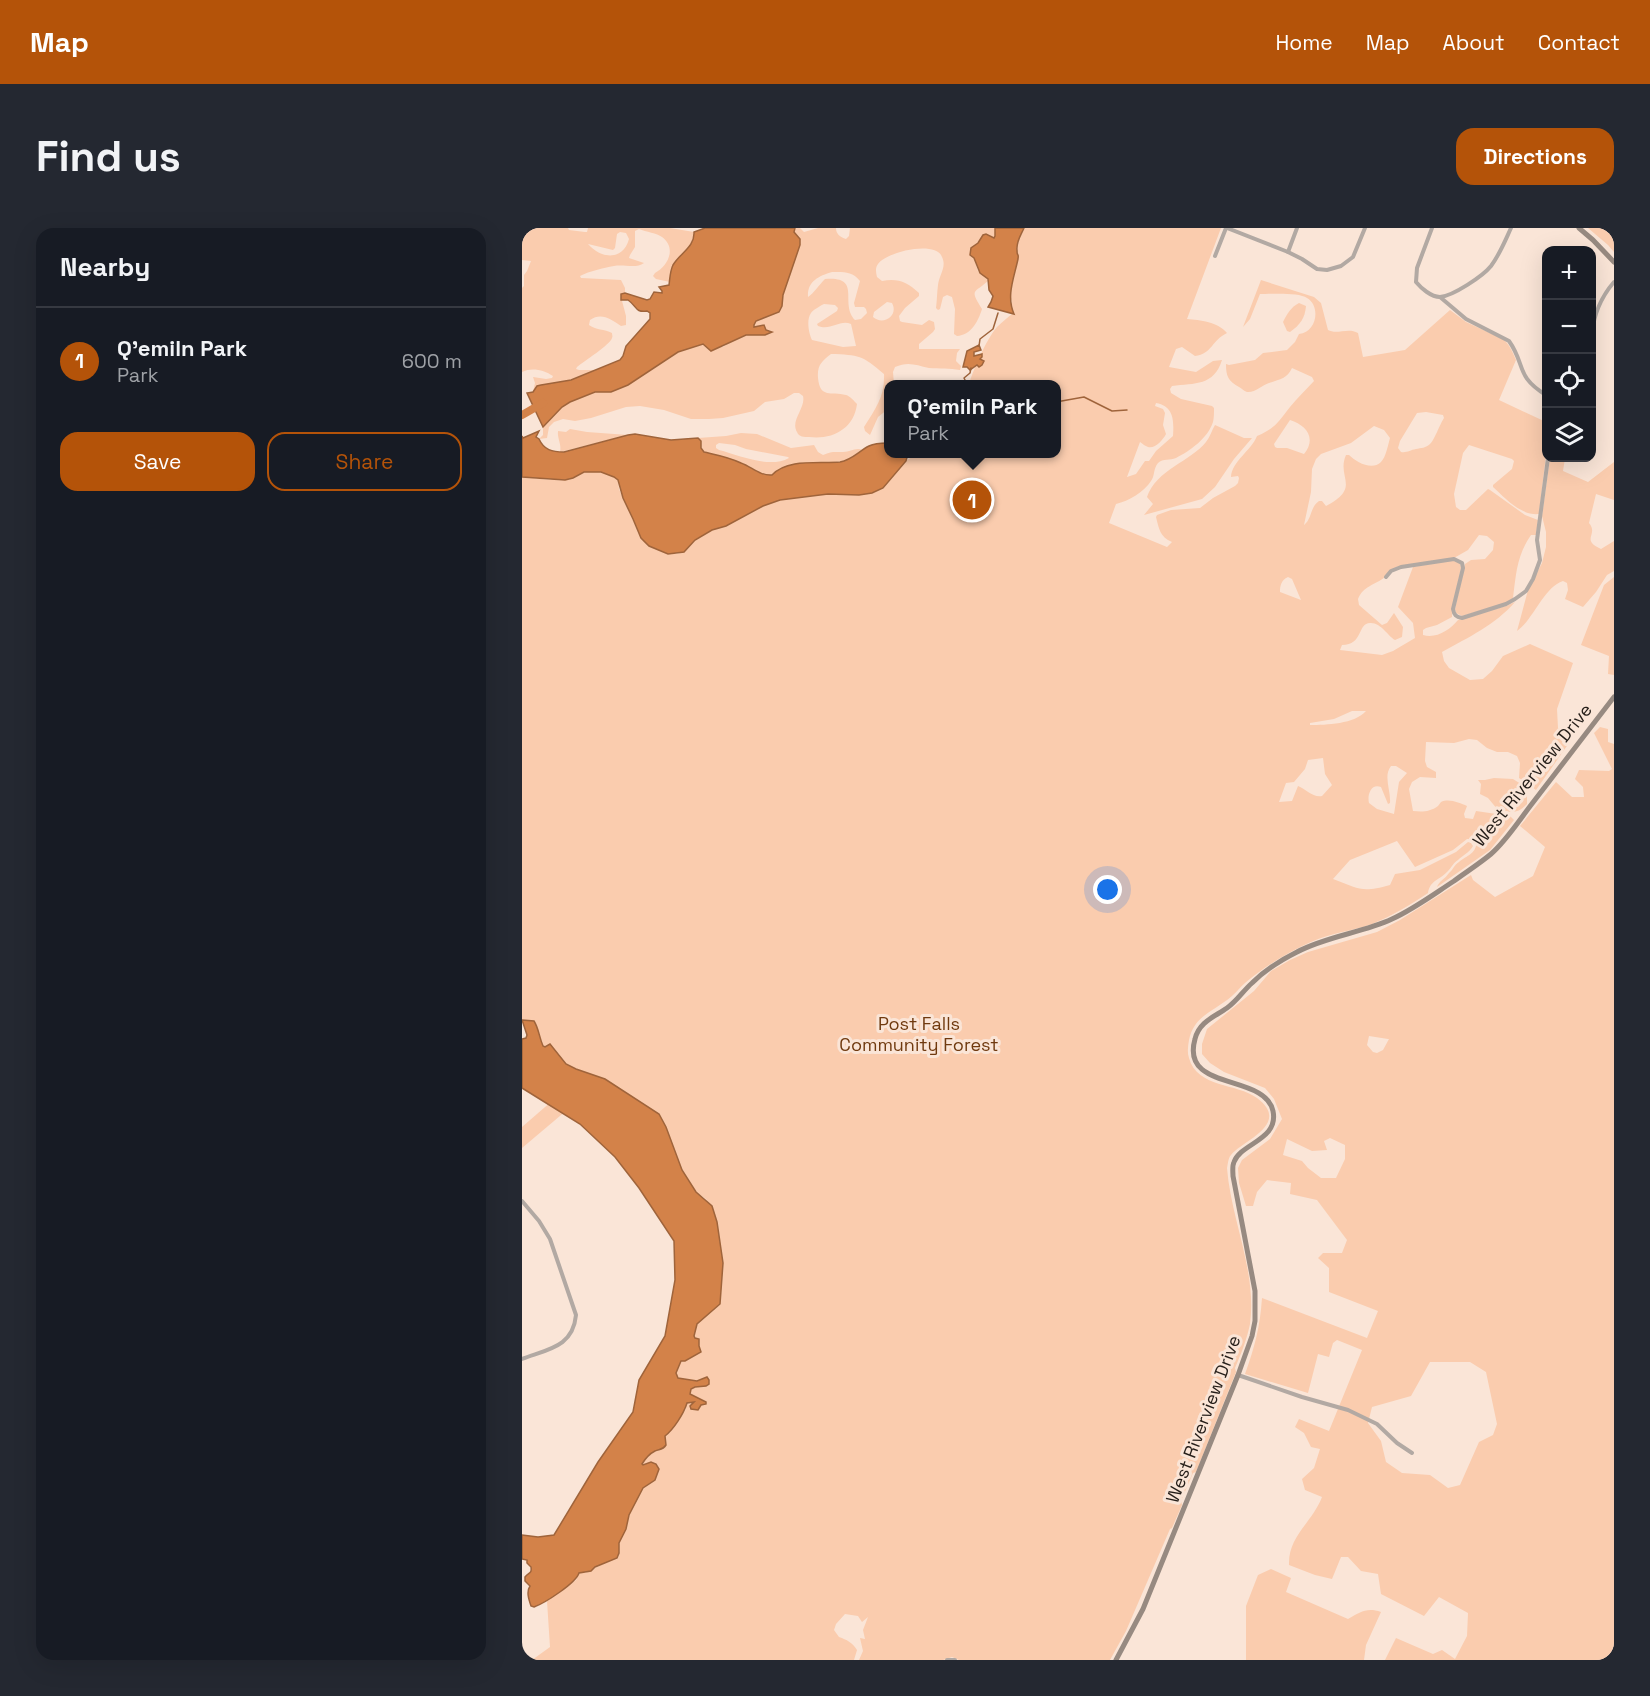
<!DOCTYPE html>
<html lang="en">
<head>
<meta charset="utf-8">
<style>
	:root { --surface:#171b24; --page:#242831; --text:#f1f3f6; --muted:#9ea1a6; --line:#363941; --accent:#b45309 }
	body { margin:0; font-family:"Space Grotesk",sans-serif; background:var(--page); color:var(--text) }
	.controls { position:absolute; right:18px; top:18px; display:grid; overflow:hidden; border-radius:12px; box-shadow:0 6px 24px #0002 }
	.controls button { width:54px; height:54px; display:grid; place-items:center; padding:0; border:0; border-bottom:2px solid var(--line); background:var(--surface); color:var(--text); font:30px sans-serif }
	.you { position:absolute; left:586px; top:662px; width:21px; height:21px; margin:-15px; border:4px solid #fff; border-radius:50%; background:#1a73e8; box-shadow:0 0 0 9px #1a73e833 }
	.badge { display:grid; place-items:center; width:39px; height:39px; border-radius:50%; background:var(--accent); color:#fff; font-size:20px; font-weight:700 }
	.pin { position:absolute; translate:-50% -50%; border:3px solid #fff; box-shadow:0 2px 6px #0006 }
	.popup { position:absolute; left:362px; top:152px; width:177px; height:78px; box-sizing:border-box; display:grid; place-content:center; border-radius:12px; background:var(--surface); filter:drop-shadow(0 2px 4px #0005); font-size:20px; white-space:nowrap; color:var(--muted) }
	.popup b { font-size:22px; color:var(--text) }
	.popup::after { content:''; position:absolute; left:50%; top:100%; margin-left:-12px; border:12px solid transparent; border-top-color:var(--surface) }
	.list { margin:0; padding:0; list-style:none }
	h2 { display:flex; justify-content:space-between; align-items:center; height:78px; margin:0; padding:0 24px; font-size:26px }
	h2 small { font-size:20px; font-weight:400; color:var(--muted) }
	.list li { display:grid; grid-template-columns:39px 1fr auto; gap:18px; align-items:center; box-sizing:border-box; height:108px; padding:0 24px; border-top:2px solid var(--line) }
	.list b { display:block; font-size:22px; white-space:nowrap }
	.list p { margin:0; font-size:20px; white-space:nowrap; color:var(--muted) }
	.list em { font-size:20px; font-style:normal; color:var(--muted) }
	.actions { display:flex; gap:12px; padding:18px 24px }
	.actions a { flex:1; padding:14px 0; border:2px solid var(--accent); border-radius:18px; text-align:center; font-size:21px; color:var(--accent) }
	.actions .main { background:var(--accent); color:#fff }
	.icon { flex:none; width:33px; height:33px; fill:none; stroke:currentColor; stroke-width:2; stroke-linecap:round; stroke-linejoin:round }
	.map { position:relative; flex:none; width:1092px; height:1432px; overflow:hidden; border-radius:18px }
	header { display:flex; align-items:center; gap:36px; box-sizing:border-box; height:84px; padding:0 30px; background:var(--accent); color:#fff }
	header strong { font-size:28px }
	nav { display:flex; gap:33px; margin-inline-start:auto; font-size:21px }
	.intro { display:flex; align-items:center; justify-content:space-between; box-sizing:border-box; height:144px; padding:0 36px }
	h1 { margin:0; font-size:42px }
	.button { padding:15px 27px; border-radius:18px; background:var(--accent); color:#fff; font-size:21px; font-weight:700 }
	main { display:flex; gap:36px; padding:0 36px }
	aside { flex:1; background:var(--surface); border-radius:18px; box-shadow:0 6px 24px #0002 }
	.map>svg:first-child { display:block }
	.green { fill:#faccae; fill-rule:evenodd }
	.water { fill:#d38249; stroke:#9f643b; stroke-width:1.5 }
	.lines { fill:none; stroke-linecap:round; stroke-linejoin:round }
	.stream { stroke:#9f643b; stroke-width:1.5 }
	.river { stroke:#d38249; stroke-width:8 }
	.street { stroke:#b2a9a3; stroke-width:4 }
	.secondary { stroke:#978a81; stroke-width:5 }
	.labels { text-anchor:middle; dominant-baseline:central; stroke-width:6; stroke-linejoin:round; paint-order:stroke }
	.street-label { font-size:18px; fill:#251e19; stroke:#fae5d7 }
	.park-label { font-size:18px; fill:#703a0f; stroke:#fae5d7 }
</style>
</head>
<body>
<header>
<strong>Map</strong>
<nav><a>Home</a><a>Map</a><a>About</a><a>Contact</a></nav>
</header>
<div class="intro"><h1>Find us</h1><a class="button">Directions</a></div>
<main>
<aside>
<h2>Nearby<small></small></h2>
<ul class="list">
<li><span class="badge">1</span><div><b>Q'emiln Park</b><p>Park</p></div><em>600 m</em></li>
</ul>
<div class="actions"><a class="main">Save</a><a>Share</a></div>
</aside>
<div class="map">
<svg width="1092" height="1432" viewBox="0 0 1092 1432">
	<rect width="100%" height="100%" fill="#fae5d7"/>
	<g class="green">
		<path d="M0 0H46L47 2 63 4H65L66 0H148L172 4C173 18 160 24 152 35 148 41 148 47 148 54L134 51 131 48 133 45C146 38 155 20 140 9 135 5 124 4 117 1L113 3V19L108 27 107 30 122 35C114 41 102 36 92 38 81 40 68 43 58 48L59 50 99 52 103 60V65L99 66V69L104 88V97L99 98C89 91 79 84 68 92L67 97C73 102 83 101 90 105 90 107 91 108 90 110 89 116 61 134 55 139L54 141 57 142H75L49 152 19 157 11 164 13 155 11 149 24 151 30 150 31 148C22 142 10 139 0 144V60L2 58V47L5 43 9 33 0 32ZM98 4 104 5 107 11C101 33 79 31 66 16L91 22 93 20 95 6Z"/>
		<path d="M273 0H278L282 4 296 0H314C314 6 318 9 324 11L327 8 328 0H473V8L472 10 461 7 456 15 449 20 456 43 466 51V53C451 66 448 61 460 81 456 94 449 107 435 108L432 106 433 81 430 69 425 67 421 69 418 81 416 82 414 80C415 72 415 64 416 57 417 47 425 39 420 29 414 12 364 24 356 36 353 40 354 44 355 49L360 53C376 50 385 54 397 65V68L383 80 377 88 378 93 380 94 400 97 407 92 412 94 413 101 411 104 397 116V121H438L435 125 434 133 439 138 438 142C428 140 417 141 407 140 394 137 386 133 373 139L371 144 372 156H366V181L356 189 348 207 343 203 342 199C354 180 363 168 362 146 340 127 337 127 309 126 300 133 295 137 296 150 298 171 309 163 324 167 328 168 332 173 335 176 332 201 310 212 287 209 282 209 277 209 275 204 268 192 284 180 281 168L277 165H272L262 171 243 174 232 183 201 190 187 191H169L142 182 118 178 104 179 69 190 53 193 41 191 32 194 27 199 25 210 17 211 21 207V199L40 179 48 174 73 164H89L106 157 156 124 181 116 201 119C208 115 215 108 224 107 234 105 241 109 250 103L244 102 240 97 232 99V97L234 93 257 84 260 78 261 67 278 17V11L272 4ZM310 44C322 44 330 43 338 53L332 75 333 79H342L344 81 345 85 339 91 333 92C317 75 341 48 303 51 298 56 291 66 286 69 285 54 296 48 310 44ZM365 74 370 75C377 88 361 98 351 89L352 84ZM302 76 313 77 316 80 315 83 295 96 296 98C309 103 318 91 329 96L334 118 321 119 290 112C287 106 284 92 289 85 291 82 298 78 302 76Z"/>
		<path d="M502 0H699L665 91C678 92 696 94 705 105 690 112 690 126 673 128L660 119 654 121 647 139 674 144 691 133 700 132C692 158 673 155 650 158L648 161 649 165 659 171 690 178 692 180C692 184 692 190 691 194 686 210 668 223 654 230 648 233 641 230 636 235 631 241 633 248 629 253 622 264 607 273 594 276L587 295 645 319 650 314C638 309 637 301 634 289L635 287 649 282 678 280 691 270 713 258 716 255 717 250 716 248 709 249C710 233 729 223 735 208 754 200 756 194 768 179 775 170 784 162 792 153L790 149 770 140C765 151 758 151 747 155 740 157 733 165 725 164 722 163 719 160 717 159 706 153 704 148 704 136L707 137 733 132 741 125 765 122 773 114 777 106C795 104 799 78 785 70 777 64 749 66 738 66L728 91 721 99 739 52 792 69 799 75 806 102C815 107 826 99 836 105L841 129 883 122 928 82 944 94 981 111C988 117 990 123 994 132L977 172 1024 194V227L1017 286C999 288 983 270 971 259V257L990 241 992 233 990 231 947 217 941 225 932 266 934 279 938 282H944L966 261 968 262 1003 287 1016 292 1014 307H1009C995 327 994 346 991 370L984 375 940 388 934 385 933 381 943 336 949 332 963 331 971 322 972 314 965 308 957 307 946 322 932 330 874 339C869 342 867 345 863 349 853 357 841 358 836 371L837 377 860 397 865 395 872 385 881 399 880 409 873 412C866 408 859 395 849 395 835 394 842 417 820 417L818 422 860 427 871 423 893 410 891 395 876 379 891 339 932 332 938 335 939 340 930 381V389L915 397 904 400 901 402V407C914 411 928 402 936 392L984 378 993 374C973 397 947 409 920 424L922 433 927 440 948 452 961 451 970 443 981 428 1008 416 1051 435 1035 481 1036 500 1039 502 1036 508 1047 515 1014 562 997 550 998 535 995 528 986 524H975L965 520 955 512 947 511 932 515 904 514 903 533 905 539 914 544V550L898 549 890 554 887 561 891 583C900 584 908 584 916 578 917 577 918 575 919 574 927 570 938 575 945 578L942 586 943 590 951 591 954 583 988 588 992 592 968 622 915 659C917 653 923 651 927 645 931 642 932 637 937 634 945 627 953 627 955 614L952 611H945L931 622 893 639 875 613 828 632 811 651C838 661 839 665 868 657L873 646 898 642 934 624 946 614 949 615 951 618C947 625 941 627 936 632 931 635 930 639 926 643 918 652 908 652 906 665 888 677 870 688 850 696 830 703 808 705 789 714 766 724 742 739 723 755 718 759 715 764 710 768 693 783 672 787 667 812 666 818 665 824 667 830 675 860 715 855 735 870 770 896 720 913 709 927 706 930 706 936 705 940 709 992 735 1043 728 1096 725 1111 719 1126 713 1140L714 1144 674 1244 671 1245 659 1273 660 1277 650 1300 648 1301 604 1403 588 1432H437L430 1429 421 1432H337L341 1423 338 1410 343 1411 341 1402 346 1389 340 1394 336 1388 323 1386 314 1396 312 1402 317 1409C325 1412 330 1414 335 1422L332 1432H10L28 1419 25 1373 54 1352 57 1345H63L97 1328V1315L104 1301 107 1287 121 1260 133 1252 120 1236C125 1228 132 1223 141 1221L143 1208 152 1198 155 1192 163 1183 165 1175 169 1173 172 1174 168 1178 169 1181 184 1174 168 1166 169 1161 173 1159 184 1158 175 1153 156 1150 153 1145 159 1133C176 1128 180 1125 172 1108L175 1096 190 1083 194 1077 201 1035 195 994 184 971 174 964 160 942 144 899 136 886 83 851 54 841 44 836 36 825 26 818H21L9 792H0V249C14 250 29 253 43 252 50 252 54 247 60 244 71 241 88 245 96 252L97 261 119 310 146 326H154L162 324 173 312 190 302 204 298 241 278 258 272 306 266 337 267 361 260 384 233 394 226H534V156H447C452 140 464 112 475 99 480 94 485 90 490 86V74L488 68 489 56 496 30 495 22 496 14ZM634 175C652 178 652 193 651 208L634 223 627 233H623L614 246 605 249 618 214C621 216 623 218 626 219 633 221 641 212 644 206L641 197 643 185 641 181 633 178ZM904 184 921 187 922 190C918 196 912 213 908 216 904 220 899 220 894 221 888 222 885 225 879 224L876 220 878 213 895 185ZM768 192C784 197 795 210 782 226L765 220H755L753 219 752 216ZM852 198 862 202 868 210C866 217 864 229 859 234 850 243 834 234 827 227H824C814 250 840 259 804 278L800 273H797C788 279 790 291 782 297L789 264 790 241 794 231 799 226 829 215ZM766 349 770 351 779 372 758 364C758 358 759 352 766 349ZM830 483H844C833 496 804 497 788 497V495L812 491ZM801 530 803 546 810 557 800 568C791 570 784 561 776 558L770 573 757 574 764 555 772 554 783 541 786 532ZM869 538H874L885 545 877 554 872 586 855 581 847 575C845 567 849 555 859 559L866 576 868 575C869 562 861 548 869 538Z"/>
		<polygon points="1066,0 1092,0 1092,24 1086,17"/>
		<path d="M777 75 784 78C783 90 778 97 768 104L765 103 761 94C765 86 769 79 777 75Z"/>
		<path d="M693 197 722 210H730L712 231 693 259 680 271 622 287 631 276 625 269C634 242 669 233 684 214 688 209 690 202 693 197Z"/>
		<path d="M48 201 65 204 106 207 38 224C40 217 35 210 36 203L44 204Z"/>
		<path d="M219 205 235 206 269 220 292 217 296 224 301 227C310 223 312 224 321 224 329 224 333 219 341 222 334 227 328 232 320 233 297 237 267 229 250 247 238 248 230 239 219 235 207 229 195 227 182 224L179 220V213L176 210 204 208ZM197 215 213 217 224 221 266 229 267 230C247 241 217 227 197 222L194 220V217Z"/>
		<path d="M1028 230H1043L1041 243 1066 254 1092 234V272L1074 266 1067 295C1077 307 1058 311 1079 321L1092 313V343L1085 347 1074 364 1061 379 1043 371 1046 362 1045 355 1041 353C1021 360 1012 391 995 403L1006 362 1020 335 1024 319V304L1020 288Z"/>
		<polygon points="1092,349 1092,447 1086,446 1087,428 1059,417 1082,357"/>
		<path d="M1078 499 1086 501V514L1092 516V1432H863L874 1410 911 1426 920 1422 933 1431 945 1408 946 1385 917 1369 902 1388 859 1366 856 1346 839 1343 826 1329H819L810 1351 793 1347 767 1337C766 1308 790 1295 800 1269L783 1262 780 1251 792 1240 798 1221 789 1219 782 1205 773 1199 777 1191 807 1203 840 1122 815 1112 811 1115 807 1129 796 1126 786 1165 723 1146C733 1118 738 1099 740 1070L845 1110 856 1083 807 1064V1040L796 1030 801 1025H820L825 1012 795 972 768 966 769 955 745 952 735 964 731 978H724L717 955 716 940 720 932 748 911 760 891 752 871 743 860 702 844 688 835 680 826V816L685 801 732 763 749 743 768 732 786 724 855 704 878 692 949 647 951 652 973 669 1011 648 1023 619 998 598 1034 554 1050 569H1062L1061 559 1053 551 1057 542 1087 543 1090 541 1072 505ZM847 808 866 811H867L861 822 855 825 851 824 845 817ZM808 910 823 917V931L814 950H799L786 940 780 933 761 927 765 911 790 923 805 922 802 913ZM908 1134H948L964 1144 975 1196 971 1207 957 1214 938 1257 926 1260 908 1247 880 1245 864 1234 859 1213 846 1195 850 1179 889 1168Z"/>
		<path d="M972 550 991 551 1005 560V576C995 587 989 584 976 582L966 570 958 566 959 556 956 552H963Z"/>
		<polygon points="30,873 45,882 0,920 0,899"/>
		<path d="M749 1341 769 1350 764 1364 826 1391C838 1384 845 1379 859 1384L844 1417 842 1432H724V1378L736 1347Z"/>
	</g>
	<g class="water">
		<path d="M183 0H273L272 4 278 11V17L261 67 260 78 257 84 234 93 232 97V99L242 97 244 102 250 104 243 107H224L189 123 181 116 156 124 106 157 89 164H73L48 174 40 179 21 199 5 165 11 164 15 158 19 157 49 152 98 132 101 128 104 118 128 91V85L125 83C113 85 115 78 106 72H99V66L103 65 125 72 128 71 132 64 140 65V63L137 59 147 57C148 50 148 43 151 37 158 25 173 19 172 4Z"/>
		<path d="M473 0H502C499 7 494 14 495 22 495 30 497 24 496 31 492 50 484 68 492 86L466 79 469 74 471 68 467 62 466 51 458 45 452 30 448 27 449 20 456 15 461 7 464 6 472 10 473 8Z"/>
		<polygon points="457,117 459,122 452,124 452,128 460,126 460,129 458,131 462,133 460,137 457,139 455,137 448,142 445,139 441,139 445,123"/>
		<path d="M17 203 14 209 17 211C22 222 30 224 42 224L106 207 113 206 149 212 176 210 179 213V220L182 224C195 227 207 229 219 235 230 239 238 248 250 247 266 230 297 236 318 234 330 232 337 223 347 218 353 215 360 215 366 215V226H386L384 233 361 260 350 265 337 267 306 266 258 272 241 278 204 298 190 302 173 312 162 324 146 326 127 318 119 310 111 291 101 270 96 252 92 249 79 244H62L51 250 43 252 0 249V208L1 210Z"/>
		<path d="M0 792 12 793C17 801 17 809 21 818L23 819 28 816 44 836 54 841 83 851 137 886 144 899 160 942 174 964 190 978 195 994 201 1035 198 1076 175 1096 172 1108 173 1110 177 1111V1118L179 1124 163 1133H159L154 1145 156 1150 175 1153 185 1149 187 1152V1156L184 1158 173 1159 169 1161 168 1166 184 1174V1176L179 1177 176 1182 169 1181 168 1178 172 1174 165 1175C162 1185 152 1201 143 1208L144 1217C141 1222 138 1221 133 1223 127 1226 123 1231 120 1236L121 1237 129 1234 134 1236 137 1241 133 1252 121 1260 107 1287 104 1301 97 1315V1325L95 1330 73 1339 69 1343 57 1345C54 1355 23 1375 12 1379L9 1378C7 1372 4 1364 8 1358L3 1353V1349C7 1344 10 1346 9 1339L5 1335V1332L0 1331V1307L16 1309 32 1307 76 1234 111 1184 117 1152 143 1108 153 1052 152 1013 117 960 93 929 58 896 0 860V811L4 810 5 807Z"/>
	</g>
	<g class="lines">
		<g class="stream">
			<polyline points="457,118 458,111 471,101 476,85"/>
			<polyline points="443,156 444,154 442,150 448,145 449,140"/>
			<polyline points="534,174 562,169 590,183 605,182"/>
		</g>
		<polyline class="river" points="0,187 21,175"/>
		<g class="street">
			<polyline points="705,0 766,24 780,31 795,41 805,42 819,38 831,29 843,0"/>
			<path d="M910 0 895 40 894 54C899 60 909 69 918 69 931 68 961 48 969 38 978 26 983 13 989 0"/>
			<polyline points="766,24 775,0"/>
			<polyline points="693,28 704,0"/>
			<path d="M918 69 944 91 987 113C1004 137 993 148 1024 167"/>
			<path d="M1070 105C1072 86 1080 68 1092 54"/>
			<path d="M864 349 869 343 879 339 932 331 940 335 941 340 931 381C932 387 934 389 940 390L984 376 993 371 1004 363 1011 351 1018 332 1015 312 1026 230"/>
			<path d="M0 973 17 993 28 1011 54 1087C51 1119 26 1121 0 1131"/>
			<polyline points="716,1147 780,1169 826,1182 855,1196 875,1215 890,1225"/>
			<polyline points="425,1432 433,1432"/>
		</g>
		<g class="secondary">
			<polyline points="1057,0 1071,12 1092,34"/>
			<path d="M594 1432 621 1381 716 1147 730 1108 733 1093V1063L711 948C711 944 710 938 712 934 719 915 757 912 751 883 743 845 658 864 673 811 677 794 692 789 705 780 715 773 721 763 730 755 743 742 759 732 775 724 805 708 840 705 870 691 892 681 912 666 932 653 944 644 957 636 969 626 984 613 996 594 1009 577 1037 541 1064 505 1092 469"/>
		</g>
	</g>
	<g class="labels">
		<g class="street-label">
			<text transform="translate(1010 547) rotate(-51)">West Riverview Drive</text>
			<text transform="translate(681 1191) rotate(-69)">West Riverview Drive</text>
		</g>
		<g class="park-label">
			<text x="397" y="795">Post Falls<tspan x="397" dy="21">Community Forest</tspan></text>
		</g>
	</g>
</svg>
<div class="controls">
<button>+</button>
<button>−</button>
<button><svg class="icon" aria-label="locate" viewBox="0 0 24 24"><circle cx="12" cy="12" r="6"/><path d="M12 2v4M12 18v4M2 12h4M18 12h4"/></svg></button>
<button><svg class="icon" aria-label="layers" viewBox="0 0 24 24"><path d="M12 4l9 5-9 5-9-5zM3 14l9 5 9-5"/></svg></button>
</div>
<div class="you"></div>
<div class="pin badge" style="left:450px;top:272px">1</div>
<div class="popup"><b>Q'emiln Park</b>Park</div>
</div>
</main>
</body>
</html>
